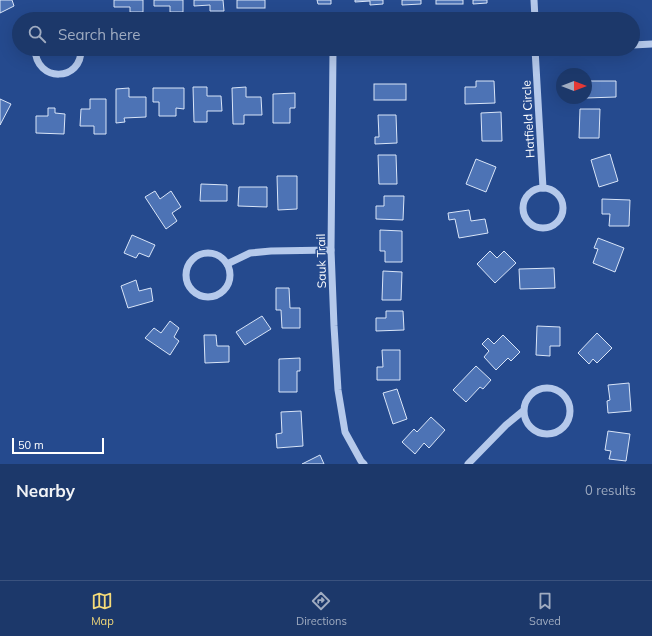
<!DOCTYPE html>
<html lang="en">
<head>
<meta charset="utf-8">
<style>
	:root { --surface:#1c386a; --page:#253f70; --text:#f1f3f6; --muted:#a0acc1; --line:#3a527e; --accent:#f5db79 }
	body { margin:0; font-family:Mulish,sans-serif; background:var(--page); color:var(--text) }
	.compass { position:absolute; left:556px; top:68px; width:36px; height:36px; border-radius:50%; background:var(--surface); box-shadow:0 4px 16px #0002; rotate:90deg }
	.scale { position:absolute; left:12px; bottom:10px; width:92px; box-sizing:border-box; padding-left:4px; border:2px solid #fff; border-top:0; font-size:11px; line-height:14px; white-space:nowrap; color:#fff; -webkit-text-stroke:3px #254a8e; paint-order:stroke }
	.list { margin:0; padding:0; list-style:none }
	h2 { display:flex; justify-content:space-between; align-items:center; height:52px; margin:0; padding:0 16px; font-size:17px }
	h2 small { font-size:13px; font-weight:400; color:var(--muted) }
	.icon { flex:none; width:22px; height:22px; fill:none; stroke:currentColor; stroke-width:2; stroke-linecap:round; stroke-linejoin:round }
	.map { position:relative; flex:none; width:652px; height:464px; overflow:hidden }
	.search { position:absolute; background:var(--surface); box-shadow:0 4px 16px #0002; left:12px; right:12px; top:12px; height:44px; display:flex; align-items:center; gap:10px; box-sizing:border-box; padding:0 14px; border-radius:22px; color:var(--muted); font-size:15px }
	.sheet { height:116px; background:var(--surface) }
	nav { display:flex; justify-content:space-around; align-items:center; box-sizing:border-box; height:56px; border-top:1px solid var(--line); background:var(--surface); font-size:11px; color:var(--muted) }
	nav a { display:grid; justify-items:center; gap:2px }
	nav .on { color:var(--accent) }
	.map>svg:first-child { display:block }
	.building { fill:#4d73b5; stroke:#d9e5f8 }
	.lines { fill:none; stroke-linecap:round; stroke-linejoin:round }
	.minor { stroke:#b5c9eb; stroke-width:7 }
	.labels { text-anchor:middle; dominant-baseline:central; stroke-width:3; stroke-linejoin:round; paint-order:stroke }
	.street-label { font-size:12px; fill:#fff; stroke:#254a8e }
</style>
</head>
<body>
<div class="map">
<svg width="652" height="464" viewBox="0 0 652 464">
	<rect width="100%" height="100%" fill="#254a8e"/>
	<g class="building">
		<polygon points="0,0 12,0 14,6 0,13"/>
		<polygon points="114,0 143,0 143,12 130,12 130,7 114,7"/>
		<polygon points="154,0 183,0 183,12 170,12 170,6 154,6"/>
		<polygon points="194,0 223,0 224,11 210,11 210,5 194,6"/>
		<rect x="237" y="0" width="28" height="8"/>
		<polygon points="317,0 331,0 331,4 318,4"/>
		<polygon points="355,0 383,0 383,4 370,5 370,1 355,2"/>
		<polygon points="402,0 421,0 421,4 402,5"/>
		<rect x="436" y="0" width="27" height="4"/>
		<polygon points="473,0 487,0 487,3 473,4"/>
		<polygon points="476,81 494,81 495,103 465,104 465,87 476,87"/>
		<polygon points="586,81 616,81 616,97 586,98"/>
		<rect x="374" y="84" width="32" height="16"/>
		<polygon points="193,87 207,87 207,96 221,96 222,111 207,111 207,122 194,122"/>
		<polygon points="246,87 246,97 261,97 262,115 244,115 244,124 233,124 232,88"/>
		<polygon points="129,88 129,97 146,97 146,117 124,118 125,122 116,123 116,89"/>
		<polygon points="153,88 184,88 184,109 176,108 176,116 159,116 159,102 153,102"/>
		<polygon points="295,93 295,108 290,108 290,123 273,123 273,94"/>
		<polygon points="0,99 11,104 0,125"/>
		<polygon points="90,99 106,99 106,134 94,134 94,126 80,126 81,109 90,109"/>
		<polygon points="48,108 55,108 55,113 65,114 64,134 36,133 36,116 48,116"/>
		<polygon points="580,109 600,109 599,138 579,138"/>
		<polygon points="501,112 502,141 482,141 481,113"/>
		<polygon points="378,115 396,115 397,143 375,144 375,137 379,137"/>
		<polygon points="610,154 618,181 599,187 591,160"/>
		<polygon points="378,155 396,155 397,184 379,184"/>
		<polygon points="476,159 496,167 486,192 466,184"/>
		<polygon points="277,176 297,176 297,209 278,210"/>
		<polygon points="201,184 227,185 227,201 200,201"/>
		<polygon points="239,187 267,187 267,207 238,206"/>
		<polygon points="155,191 160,199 171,191 181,207 172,213 177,221 166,229 145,197"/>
		<polygon points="384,196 404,196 403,220 376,219 376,206 384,206"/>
		<polygon points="602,199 630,200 629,226 609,226 610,214 602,214"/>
		<polygon points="469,210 471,221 485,219 488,233 459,238 455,219 449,220 448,213"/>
		<polygon points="380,230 402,231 402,262 385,262 385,251 380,251"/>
		<polygon points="132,235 155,245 149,257 139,253 136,258 124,253"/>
		<polygon points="598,238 624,248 615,272 593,263 598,249 594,248"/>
		<polygon points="490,251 497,258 504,251 516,263 495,283 477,264"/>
		<polygon points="554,268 555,288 520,289 519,269"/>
		<polygon points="383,271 402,272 401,300 382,300"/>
		<polygon points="136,280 139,291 151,288 153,301 128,308 121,286"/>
		<polygon points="276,288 289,288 290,308 300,308 300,328 282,328 281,310 276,310"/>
		<polygon points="386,311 403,311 404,330 376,331 376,318 386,318"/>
		<polygon points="262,316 271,329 245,345 236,332"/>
		<polygon points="170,321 179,328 174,337 179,341 170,355 145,338 154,328 161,333"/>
		<polygon points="537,326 560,327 560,346 550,346 550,356 536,355"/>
		<polygon points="597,333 612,348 597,363 593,359 589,364 578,353"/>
		<polygon points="204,335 216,335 217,346 229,346 229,362 205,363"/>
		<polygon points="503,335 520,352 511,361 508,358 496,370 484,357 489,351 482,344 488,338 494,344"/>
		<polygon points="382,350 400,350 400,380 377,380 377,367 383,367"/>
		<polygon points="300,358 300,371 297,371 297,392 279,392 279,359"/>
		<polygon points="476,366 491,380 483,389 480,387 466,402 453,390"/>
		<polygon points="629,383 631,411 608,413 607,401 610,400 608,385"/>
		<polygon points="397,389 407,419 393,424 383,393"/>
		<polygon points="301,411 303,446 277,448 276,434 282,433 281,412"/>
		<polygon points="431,417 445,430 429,448 424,443 415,454 402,442 414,429 417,432"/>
		<polygon points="608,431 630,434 626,461 609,459 611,451 605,450"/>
		<polygon points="320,455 324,464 302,464"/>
	</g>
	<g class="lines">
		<g class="minor">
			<polyline points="534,0 535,19"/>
			<polyline points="633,45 652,44"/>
			<path d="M35 49C36 83 82 82 81 49"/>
			<polyline points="535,49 543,188"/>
			<polyline points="81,51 333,51 425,49"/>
			<polyline points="333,51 331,250 334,326 338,390 345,432 361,461 364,464"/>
			<circle cx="543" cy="208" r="20"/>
			<circle cx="208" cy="275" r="22"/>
			<polyline points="227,264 250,253 271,251 331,250"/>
			<circle cx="547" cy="411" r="23"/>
			<polyline points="468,464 506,425 523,411"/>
		</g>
	</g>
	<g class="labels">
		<g class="street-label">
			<text transform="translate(528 119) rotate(-93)">Hatfield Circle</text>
			<text transform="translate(321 261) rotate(-91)">Sauk Trail</text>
		</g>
	</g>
</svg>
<svg class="compass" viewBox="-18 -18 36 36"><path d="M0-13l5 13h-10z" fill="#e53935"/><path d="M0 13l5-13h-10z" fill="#a0acc1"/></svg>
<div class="scale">50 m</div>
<div class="search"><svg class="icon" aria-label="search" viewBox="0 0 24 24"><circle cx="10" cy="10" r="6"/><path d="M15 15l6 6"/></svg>Search here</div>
</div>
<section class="sheet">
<h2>Nearby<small>0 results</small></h2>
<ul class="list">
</ul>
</section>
<nav>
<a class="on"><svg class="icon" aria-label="map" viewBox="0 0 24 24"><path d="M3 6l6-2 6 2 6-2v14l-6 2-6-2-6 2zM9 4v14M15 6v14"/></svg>Map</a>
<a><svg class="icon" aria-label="directions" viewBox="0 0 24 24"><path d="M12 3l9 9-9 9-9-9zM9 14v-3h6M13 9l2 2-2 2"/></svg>Directions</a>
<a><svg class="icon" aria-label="saved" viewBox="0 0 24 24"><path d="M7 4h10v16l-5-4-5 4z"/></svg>Saved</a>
</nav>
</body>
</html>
